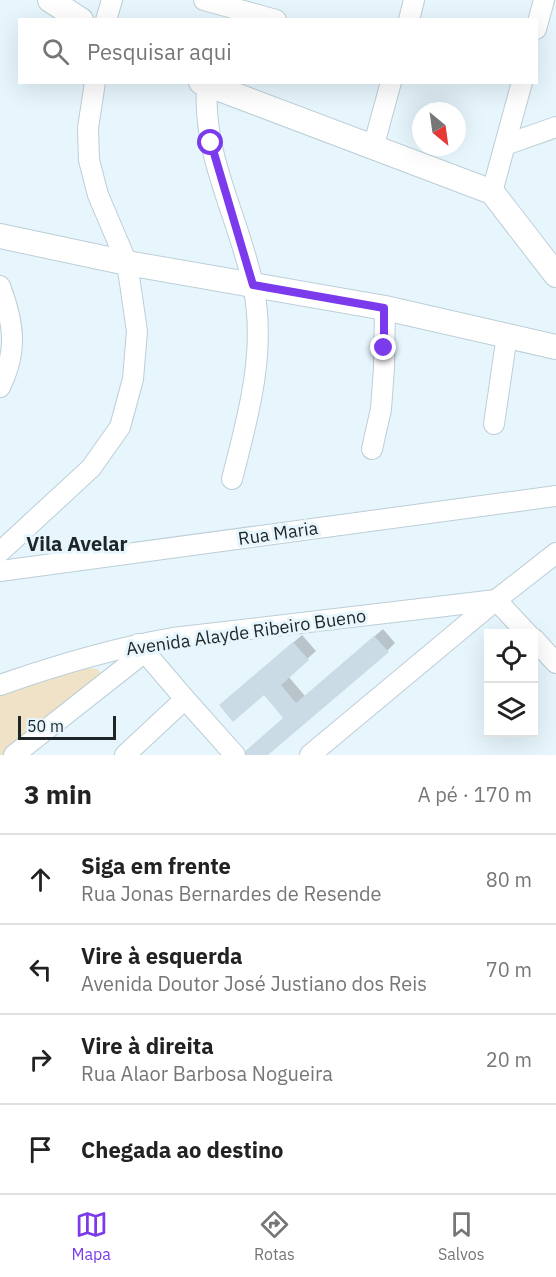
<!DOCTYPE html>
<html lang="pt">
<head>
<meta charset="utf-8">
<style>
	:root { --surface:#fff; --page:#f6f6f6; --text:#222; --muted:#767676; --line:#e0e0e0; --accent:#7c3aed }
	body { margin:0; font-family:"IBM Plex Sans",sans-serif; background:var(--page); color:var(--text) }
	.controls { position:absolute; right:18px; bottom:18px; display:grid; overflow:hidden; border-radius:0px; box-shadow:0 6px 24px #0002 }
	.controls button { width:54px; height:54px; display:grid; place-items:center; padding:0; border:0; border-bottom:2px solid var(--line); background:var(--surface); color:var(--text); font:30px sans-serif }
	.compass { position:absolute; left:412px; top:102px; width:54px; height:54px; border-radius:50%; background:var(--surface); box-shadow:0 6px 24px #0002; rotate:151deg }
	.scale { position:absolute; left:18px; bottom:15px; width:98px; box-sizing:border-box; padding-left:6px; border:3px solid #1e2528; border-top:0; font-size:16px; line-height:21px; white-space:nowrap; color:#1e2528; -webkit-text-stroke:4px #e7f6fd; paint-order:stroke }
	.stop { position:absolute; width:18px; height:18px; margin:-14px; border:4px solid #7c3aed; border-radius:50%; background:#fff }
	.stop.end { background:#7c3aed; border-color:#fff; box-shadow:0 2px 6px #0008 }
	.list { margin:0; padding:0; list-style:none }
	h2 { display:flex; justify-content:space-between; align-items:center; height:78px; margin:0; padding:0 24px; font-size:26px }
	h2 small { font-size:20px; font-weight:400; color:var(--muted) }
	.list li { display:grid; grid-template-columns:39px 1fr auto; gap:18px; align-items:center; box-sizing:border-box; height:90px; padding:0 24px; border-top:2px solid var(--line) }
	.list b { display:block; font-size:22px; white-space:nowrap }
	.list p { margin:0; font-size:20px; white-space:nowrap; color:var(--muted) }
	.list em { font-size:20px; font-style:normal; color:var(--muted) }
	.icon { flex:none; width:33px; height:33px; fill:none; stroke:currentColor; stroke-width:2; stroke-linecap:round; stroke-linejoin:round }
	.map { position:relative; flex:none; width:556px; height:755px; overflow:hidden }
	.search { position:absolute; background:var(--surface); box-shadow:0 6px 24px #0002; left:18px; right:18px; top:18px; height:66px; display:flex; align-items:center; gap:15px; box-sizing:border-box; padding:0 21px; border-radius:0px; color:var(--muted); font-size:22px }
	.sheet { height:438px; background:var(--surface) }
	nav { display:flex; justify-content:space-around; align-items:center; box-sizing:border-box; height:84px; border-top:2px solid var(--line); background:var(--surface); font-size:16px; color:var(--muted) }
	nav a { display:grid; justify-items:center; gap:3px }
	nav .on { color:var(--accent) }
	.map>svg:first-child { display:block }
	.green { fill:#f0e2c6 }
	.shadow { fill:#0003 }
	.building { fill:#cadbe5 }
	.lines { fill:none; stroke-linecap:round; stroke-linejoin:round }
	.minor-casing { stroke:#bcced7; stroke-width:22 }
	.major-casing { stroke:#bcced7; stroke-width:26 }
	.minor { stroke:#fff; stroke-width:20 }
	.major { stroke:#fff; stroke-width:24 }
	.route { stroke:#7c3aed; stroke-width:8 }
	.labels { text-anchor:middle; dominant-baseline:central; stroke-width:6; stroke-linejoin:round; paint-order:stroke }
	.street-label { font-size:18px; fill:#1e2528; stroke:#e7f6fd }
	.neighbourhood-label { font-size:20px; font-weight:bold; fill:#1e2528; stroke:#e7f6fd }
</style>
</head>
<body>
<div class="map">
<svg width="556" height="755" viewBox="0 0 556 755">
	<rect width="100%" height="100%" fill="#e7f6fd"/>
	<polygon class="green" points="88,668 98,669 102,676 5,755 0,755 0,695 33,683"/>
	<polygon class="shadow" points="383,629 395,643 387,651 266,755 247,755 245,753 285,717 264,693 229,698 302,635 316,651 288,676 305,696"/>
	<polygon class="building" points="374,636 389,652 268,755 245,755 243,753 283,718 264,695 233,722 219,705 293,642 309,660 281,685 296,703"/>
	<g class="lines">
		<defs>
			<g id="minor">
				<polyline points="204,0 276,20"/>
				<polyline points="106,20 112,0"/>
				<polyline points="409,20 414,0"/>
				<polyline points="536,29 544,0"/>
				<path d="M207 86C202 156 239 218 253 285 267 350 248 417 232 479"/>
				<polyline points="505,145 556,127"/>
				<polyline points="373,148 391,82"/>
				<polyline points="492,192 522,82"/>
				<path d="M0 286C14 323 18 351 0 387"/>
				<polyline points="494,424 507,335"/>
				<polyline points="372,449 381,409 384,368 385,308"/>
				<polyline points="0,552 91,468 120,427 133,379 137,331 127,263 98,195 89,160 88,128 95,82"/>
				<polyline points="0,571 556,496"/>
				<polyline points="496,600 528,634"/>
				<polyline points="534,639 556,663"/>
				<polyline points="138,644 185,699 235,755"/>
				<path d="M0 685C57 665 114 648 173 638L496 600"/>
				<polyline points="14,755 146,651"/>
				<polyline points="125,755 185,699"/>
				<polyline points="310,755 496,600 556,553"/>
			</g>
			<g id="major">
				<polyline points="50,0 81,20"/>
				<polyline points="201,82 492,192 556,275"/>
				<polyline points="0,236 127,263 385,308 556,347"/>
			</g>
		</defs>
		<use href="#minor" class="minor-casing"/>
		<use href="#major" class="major-casing"/>
		<use href="#minor" class="minor"/>
		<use href="#major" class="major"/>
	</g>
	<g class="lines">
		<polyline class="route" points="211,143 253,285 384,308 384,348"/>
	</g>
	<g class="labels">
		<g class="street-label">
			<text transform="translate(278 533) rotate(-8)">Rua Maria</text>
			<text transform="translate(246 632) rotate(-8)">Avenida Alayde Ribeiro Bueno</text>
		</g>
		<g class="neighbourhood-label">
			<text x="77" y="543">Vila Avelar</text>
		</g>
	</g>
</svg>
<div class="controls">
<button><svg class="icon" aria-label="locate" viewBox="0 0 24 24"><circle cx="12" cy="12" r="6"/><path d="M12 2v4M12 18v4M2 12h4M18 12h4"/></svg></button>
<button><svg class="icon" aria-label="layers" viewBox="0 0 24 24"><path d="M12 4l9 5-9 5-9-5zM3 14l9 5 9-5"/></svg></button>
</div>
<svg class="compass" viewBox="-18 -18 36 36"><path d="M0-13l5 13h-10z" fill="#e53935"/><path d="M0 13l5-13h-10z" fill="#767676"/></svg>
<div class="scale">50 m</div>
<div class="stop" style="left:211px;top:143px"></div>
<div class="stop end" style="left:384px;top:348px"></div>
<div class="search"><svg class="icon" aria-label="search" viewBox="0 0 24 24"><circle cx="10" cy="10" r="6"/><path d="M15 15l6 6"/></svg>Pesquisar aqui</div>
</div>
<section class="sheet">
<h2>3 min<small>A pé · 170 m</small></h2>
<ul class="list">
<li><svg class="icon" aria-label="ahead" viewBox="0 0 24 24"><path d="M12 20V5M6 11l6-6 6 6"/></svg><div><b>Siga em frente</b><p>Rua Jonas Bernardes de Resende</p></div><em>80 m</em></li>
<li><svg class="icon" aria-label="left" viewBox="0 0 24 24"><path d="M17 20v-9H6M10 6l-5 5 5 5"/></svg><div><b>Vire à esquerda</b><p>Avenida Doutor José Justiano dos Reis</p></div><em>70 m</em></li>
<li><svg class="icon" aria-label="right" viewBox="0 0 24 24"><path d="M7 20v-9h11M14 6l5 5-5 5"/></svg><div><b>Vire à direita</b><p>Rua Alaor Barbosa Nogueira</p></div><em>20 m</em></li>
<li><svg class="icon" aria-label="arrive" viewBox="0 0 24 24"><path d="M6 21V4h12l-3 4 3 4H6"/></svg><div><b>Chegada ao destino</b></div></li>
</ul>
</section>
<nav>
<a class="on"><svg class="icon" aria-label="map" viewBox="0 0 24 24"><path d="M3 6l6-2 6 2 6-2v14l-6 2-6-2-6 2zM9 4v14M15 6v14"/></svg>Mapa</a>
<a><svg class="icon" aria-label="directions" viewBox="0 0 24 24"><path d="M12 3l9 9-9 9-9-9zM9 14v-3h6M13 9l2 2-2 2"/></svg>Rotas</a>
<a><svg class="icon" aria-label="saved" viewBox="0 0 24 24"><path d="M7 4h10v16l-5-4-5 4z"/></svg>Salvos</a>
</nav>
</body>
</html>
